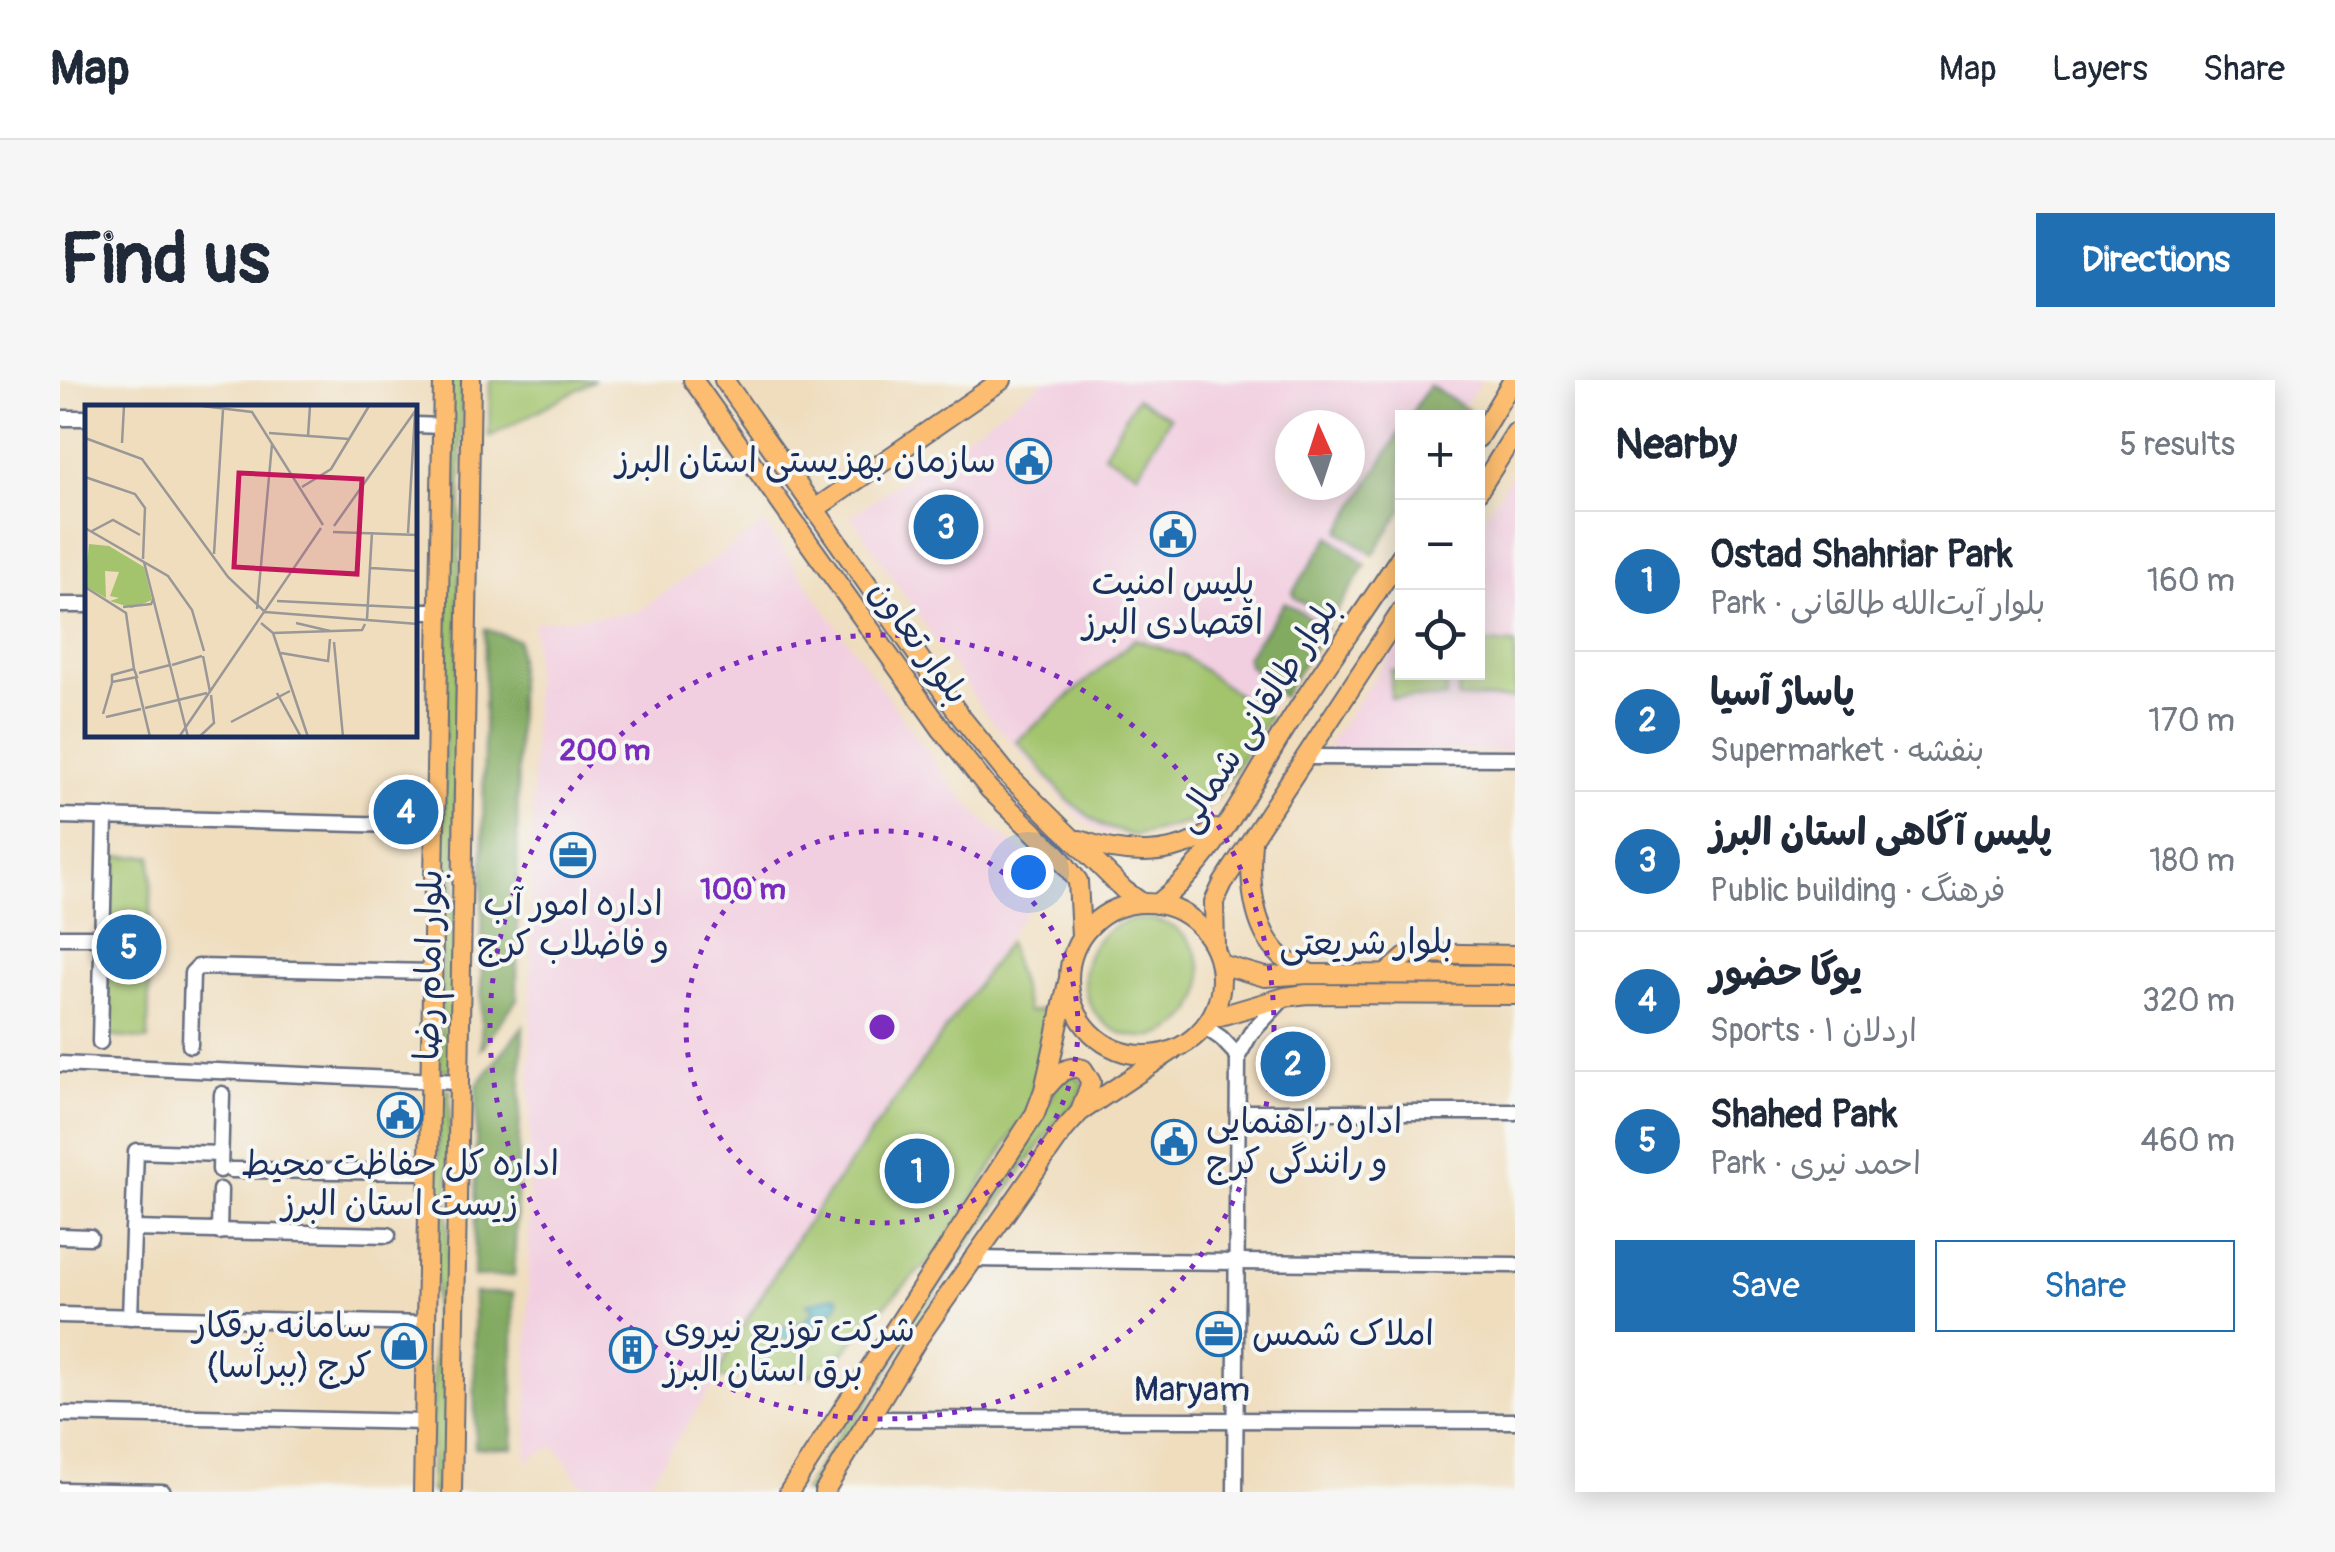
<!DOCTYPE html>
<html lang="en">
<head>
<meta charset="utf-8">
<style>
	:root { --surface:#fff; --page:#f6f6f7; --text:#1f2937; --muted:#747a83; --line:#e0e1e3; --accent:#1f6fb2 }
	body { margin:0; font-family:Pangolin,"Playpen Sans Arabic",sans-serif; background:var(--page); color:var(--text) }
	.controls { position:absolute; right:30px; top:30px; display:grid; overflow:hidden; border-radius:0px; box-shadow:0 5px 25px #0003 }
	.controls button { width:90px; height:90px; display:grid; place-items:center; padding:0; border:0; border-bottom:2px solid var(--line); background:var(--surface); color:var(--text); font:50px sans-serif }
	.compass { position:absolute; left:1215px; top:30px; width:90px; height:90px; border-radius:50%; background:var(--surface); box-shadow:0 5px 25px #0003; rotate:357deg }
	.you { position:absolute; left:968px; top:492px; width:35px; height:35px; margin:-25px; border:8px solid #fff; border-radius:50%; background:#1a73e8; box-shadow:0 0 0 15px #1a73e833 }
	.badge { display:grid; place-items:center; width:65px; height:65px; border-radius:50%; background:var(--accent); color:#fff; font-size:32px; font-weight:700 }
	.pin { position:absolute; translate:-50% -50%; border:5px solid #fff; box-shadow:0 2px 10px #0006 }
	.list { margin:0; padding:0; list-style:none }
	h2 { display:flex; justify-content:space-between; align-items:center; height:130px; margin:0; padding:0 40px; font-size:42px }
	h2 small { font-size:32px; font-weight:400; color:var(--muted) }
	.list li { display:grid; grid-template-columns:65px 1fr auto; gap:30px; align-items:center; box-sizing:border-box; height:140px; padding:0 40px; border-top:2px solid var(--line) }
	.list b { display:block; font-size:38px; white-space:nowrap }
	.list p { margin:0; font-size:32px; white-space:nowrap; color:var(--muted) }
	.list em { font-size:32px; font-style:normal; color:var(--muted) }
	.actions { display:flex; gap:20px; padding:30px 40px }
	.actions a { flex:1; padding:22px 0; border:2px solid var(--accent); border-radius:0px; text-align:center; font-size:35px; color:var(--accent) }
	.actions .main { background:var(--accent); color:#fff }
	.icon { flex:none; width:55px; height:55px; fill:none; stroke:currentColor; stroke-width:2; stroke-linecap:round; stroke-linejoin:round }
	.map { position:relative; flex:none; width:1455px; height:1112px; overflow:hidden; border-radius:0px }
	header { display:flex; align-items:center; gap:60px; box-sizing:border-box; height:140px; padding:0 50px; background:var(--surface); border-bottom:2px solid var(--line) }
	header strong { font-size:48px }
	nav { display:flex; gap:55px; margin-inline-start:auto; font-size:35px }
	.intro { display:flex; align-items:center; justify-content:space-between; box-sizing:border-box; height:240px; padding:0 60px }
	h1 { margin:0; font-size:70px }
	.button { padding:25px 45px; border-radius:0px; background:var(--accent); color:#fff; font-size:35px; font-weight:700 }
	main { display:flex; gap:60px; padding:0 60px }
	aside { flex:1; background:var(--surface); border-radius:0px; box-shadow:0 5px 25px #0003 }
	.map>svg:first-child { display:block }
	.built { fill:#f2cfe0; fill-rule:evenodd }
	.green { fill:#a3c46d; stroke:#5f7a66; stroke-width:2.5 }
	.forest { fill:#82aa60; stroke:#4e6c5f; stroke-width:2.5 }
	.water { fill:#3eadbb; stroke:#2c6e8c; stroke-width:2.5 }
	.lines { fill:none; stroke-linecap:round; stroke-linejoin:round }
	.minor-casing { stroke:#656c7f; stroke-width:19 }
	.major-casing { stroke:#656c7f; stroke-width:22 }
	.minor { stroke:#fff; stroke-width:14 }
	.major { stroke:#fcbd6f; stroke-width:18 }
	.ring { fill:none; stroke:#7b2cbf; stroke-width:5; stroke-dasharray:5 10 }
	.labels { text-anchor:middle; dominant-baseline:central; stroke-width:8; stroke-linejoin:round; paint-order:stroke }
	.poi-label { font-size:35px; fill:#1b2f5e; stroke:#f6f6f2 }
	.street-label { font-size:35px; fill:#1b2f5e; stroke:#f6f6f2 }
	.inset-road { fill:none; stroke:#9a9797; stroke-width:2.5 }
	.view { fill:#c2185b; fill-opacity:0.15; stroke:#c2185b; stroke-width:5 }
	.inset-edge { fill:none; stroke:#1b2f5e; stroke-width:5 }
	.centre { fill:#7b2cbf; stroke:#f6f6f2; stroke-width:5 }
	.ring-label { font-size:30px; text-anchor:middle; font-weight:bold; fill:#7b2cbf; stroke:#f6f6f2; stroke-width:8; stroke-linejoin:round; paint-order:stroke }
</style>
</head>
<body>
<header>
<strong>Map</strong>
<nav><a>Map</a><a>Layers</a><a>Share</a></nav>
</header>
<div class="intro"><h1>Find us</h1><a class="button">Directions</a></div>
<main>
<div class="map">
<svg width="1455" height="1112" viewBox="0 0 1455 1112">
	<rect width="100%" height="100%" fill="#f6f6f2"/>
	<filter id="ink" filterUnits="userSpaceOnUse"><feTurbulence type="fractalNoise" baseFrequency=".01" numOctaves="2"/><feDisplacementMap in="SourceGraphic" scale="20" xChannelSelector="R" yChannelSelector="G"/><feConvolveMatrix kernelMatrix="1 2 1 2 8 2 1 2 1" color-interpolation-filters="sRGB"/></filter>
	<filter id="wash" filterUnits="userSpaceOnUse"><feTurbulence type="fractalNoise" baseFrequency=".0048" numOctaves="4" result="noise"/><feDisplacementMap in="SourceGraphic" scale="40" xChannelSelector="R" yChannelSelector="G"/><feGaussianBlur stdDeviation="2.25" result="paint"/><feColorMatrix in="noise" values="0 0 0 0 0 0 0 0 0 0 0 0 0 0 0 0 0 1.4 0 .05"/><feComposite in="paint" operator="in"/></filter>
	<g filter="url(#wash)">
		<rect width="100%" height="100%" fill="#efddbd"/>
		<g class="built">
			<path d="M985 0H1422L1397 37 1342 38V123L1146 427 1110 452 1043 454 1017 435 922 329 791 136ZM1230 45H1290V105H1230Z"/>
			<polygon points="1455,90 1455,372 1265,369 1342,257 1342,292 1418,292 1418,146"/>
			<polygon points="704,144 883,394 922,439 986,491 983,507 710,902 653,1006 582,1112 533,1112 518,1100 496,1066 476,1074 467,1083 474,242 577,232"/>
		</g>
		<g class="green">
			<polygon points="390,0 402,0 392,690 380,690"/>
			<polygon points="430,0 535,0 429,57"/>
			<polygon points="1076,18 1110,37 1078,93 1044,74"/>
			<polygon points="1075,259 1124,276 1209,337 1159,413 1132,442 1074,456 1042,446 1009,421 957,361"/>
			<polygon points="1418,263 1455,264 1455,319 1398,318 1398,293 1418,292"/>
			<polygon points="1331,290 1386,293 1386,318 1331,318"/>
			<polygon points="92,476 88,660 46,656 50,477"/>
			<circle cx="1083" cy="598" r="59"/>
			<polygon points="948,562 968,632 987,629 971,726 878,872 811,939 767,992 731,999 701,994 657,999 669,969 738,856"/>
			<polygon points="1014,694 1024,704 1019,719 995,744 890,891 752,1112 743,1112 917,831 992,716 997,702"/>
			<polygon points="379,709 390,710 384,1112 371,1112"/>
		</g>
		<g class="forest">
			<polygon points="1369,5 1408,30 1403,37 1349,37"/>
			<polygon points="1342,48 1342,130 1313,175 1280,151"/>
			<polygon points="1270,156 1306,186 1271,239 1235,218 1232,213"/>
			<polygon points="1225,222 1266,248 1222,317 1189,285 1186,277"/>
			<polygon points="425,249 458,260 457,619 421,669"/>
			<polygon points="463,646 454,896 414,897 417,705"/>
			<polygon points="414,913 453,913 453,1068 415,1068"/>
		</g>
		<path class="water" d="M773 916 779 917V924C764 943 739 972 714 953L715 948 726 947 731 941 742 944 754 930 747 924Z"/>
	</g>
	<g filter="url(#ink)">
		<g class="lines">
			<defs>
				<g id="minor">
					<polyline points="0,38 28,38"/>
					<polyline points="355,45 382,46"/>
					<polyline points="0,225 28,225"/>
					<polyline points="355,231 379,231"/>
					<polyline points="1248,377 1455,378"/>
					<polyline points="0,436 375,446"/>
					<polyline points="0,557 42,557"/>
					<polyline points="1145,647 1161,658 1178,676"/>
					<polyline points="40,662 45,437"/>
					<polyline points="130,665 132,593 138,587 372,592"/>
					<polyline points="0,684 399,702"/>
					<polyline points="1178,732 1455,732"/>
					<polyline points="160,790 162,714"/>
					<polyline points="171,790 368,792"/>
					<polyline points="73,849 328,855"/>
					<polyline points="159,852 160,810"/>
					<polyline points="0,856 30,857"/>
					<polyline points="911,879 1455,885"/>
					<polyline points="0,935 366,944"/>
					<polyline points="70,937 76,771 160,774"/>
					<polyline points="0,1034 364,1042"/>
					<polyline points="809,1039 1455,1041"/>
					<polyline points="0,1110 103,1112"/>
					<polyline points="1175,1112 1178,676 1191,653 1223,619"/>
				</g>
				<g id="major">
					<polyline points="633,0 882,350 929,409 998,475 1018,501 1021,556"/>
					<polyline points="664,0 901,337 947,394 1064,510 1082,523"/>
					<polyline points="1418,58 1453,0"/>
					<polyline points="1418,112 1455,53"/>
					<polyline points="755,129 942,0"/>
					<path d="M1020 460C1066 477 1115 478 1156 449"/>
					<path d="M1192 462C1189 499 1192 549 1221 576 1229 583 1240 588 1249 593"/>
					<circle cx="1085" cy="599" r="76"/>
					<path d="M1097 524C1156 479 1188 407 1227 346 1264 287 1305 232 1342 174"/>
					<polyline points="1155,567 1154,522 1163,503 1342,230"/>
					<polyline points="1160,584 1205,597 1249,594 1455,595"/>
					<polyline points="1326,594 1350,573 1455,575"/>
					<polyline points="1150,639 1225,617 1247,614 1455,615"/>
					<path d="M986 708C997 696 1005 684 1023 689L1031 702 1020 732"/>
					<polyline points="363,1112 383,0"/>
					<polyline points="392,1112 411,0"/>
					<polyline points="729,1112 975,734 984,710 1008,602"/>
					<polyline points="764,1112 859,957 1004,750 1020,732 1113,670"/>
				</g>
			</defs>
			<use href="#minor" class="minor-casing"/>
			<use href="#major" class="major-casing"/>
			<use href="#minor" class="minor"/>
			<use href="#major" class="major"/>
		</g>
	</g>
	<g class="ring">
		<circle cx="822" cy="647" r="196"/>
		<circle cx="822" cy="647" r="392"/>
	</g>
	<defs>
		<symbol id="civic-ring" viewBox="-11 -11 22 22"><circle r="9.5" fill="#f6f6f2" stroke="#1f6fb2" stroke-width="1.5"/><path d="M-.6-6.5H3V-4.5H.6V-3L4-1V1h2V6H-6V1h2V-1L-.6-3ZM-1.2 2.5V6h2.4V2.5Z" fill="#1f6fb2"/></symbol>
		<symbol id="office-ring" viewBox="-11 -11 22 22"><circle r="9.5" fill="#f6f6f2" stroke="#1f6fb2" stroke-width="1.5"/><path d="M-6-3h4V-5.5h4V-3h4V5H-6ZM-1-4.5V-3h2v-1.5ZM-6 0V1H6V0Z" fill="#1f6fb2"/></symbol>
		<symbol id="shop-ring" viewBox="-11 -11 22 22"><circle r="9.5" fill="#f6f6f2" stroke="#1f6fb2" stroke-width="1.5"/><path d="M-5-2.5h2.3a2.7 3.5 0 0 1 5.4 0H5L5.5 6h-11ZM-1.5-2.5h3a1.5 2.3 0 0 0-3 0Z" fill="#1f6fb2"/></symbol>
		<symbol id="building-ring" viewBox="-11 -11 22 22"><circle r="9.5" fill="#f6f6f2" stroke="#1f6fb2" stroke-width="1.5"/><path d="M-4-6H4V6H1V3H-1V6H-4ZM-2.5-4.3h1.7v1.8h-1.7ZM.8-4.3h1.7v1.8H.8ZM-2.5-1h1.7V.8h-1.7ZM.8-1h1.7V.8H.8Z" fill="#1f6fb2"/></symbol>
	</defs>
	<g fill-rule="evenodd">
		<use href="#civic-ring" x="944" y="56" width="50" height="50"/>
		<use href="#civic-ring" x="1088" y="129" width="50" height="50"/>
		<use href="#office-ring" x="488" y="450" width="50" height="50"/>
		<use href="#civic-ring" x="315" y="710" width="50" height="50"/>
		<use href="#civic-ring" x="1089" y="737" width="50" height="50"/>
		<use href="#office-ring" x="1134" y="929" width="50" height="50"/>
		<use href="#shop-ring" x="319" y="941" width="50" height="50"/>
		<use href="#building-ring" x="547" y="945" width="50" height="50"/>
	</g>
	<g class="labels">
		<g class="poi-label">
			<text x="936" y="81" text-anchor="end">سازمان بهزیستی استان البرز</text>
			<text x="1113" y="203">پلیس امنیت<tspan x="1113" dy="40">اقتصادی البرز</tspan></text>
			<text x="513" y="524">اداره امور آب<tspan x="513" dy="40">و فاضلاب کرج</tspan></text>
			<text x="1146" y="742" text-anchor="start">اداره راهنمایی<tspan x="1146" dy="40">و رانندگی کرج</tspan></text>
			<text x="340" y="784">اداره کل حفاظت محیط<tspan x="340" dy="40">زیست استان البرز</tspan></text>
			<text x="312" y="946" text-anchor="end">سامانه برقکار<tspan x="312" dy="40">کرج (ببرآسا)</tspan></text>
			<text x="604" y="950" text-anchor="start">شرکت توزیع نیروی<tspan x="604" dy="40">برق استان البرز</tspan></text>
			<text x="1192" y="954" text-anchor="start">املاک شمس</text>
		</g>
		<g class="street-label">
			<text transform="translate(859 262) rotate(54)">بلوار تعاون</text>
			<text transform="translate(1197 335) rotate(-57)">بلوار طالقانی شمالی</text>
			<text transform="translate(1306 563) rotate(-1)">بلوار شریعتی</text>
			<text transform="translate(369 585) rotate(-89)">بلوار امام رضا</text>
			<text x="1132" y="1010">Maryam</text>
		</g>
	</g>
	<g transform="translate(25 25)">
		<rect width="332" height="332" fill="#efddbd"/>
		<path d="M4 139 24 141 59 162 67 195 47 203 25 196 34 193 25 191 34 167 20 166 21 193 0 181Z" fill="#a3c46d"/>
		<path class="inset-road" d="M117 1 167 7 238 120M184 28 264 34M223 31 225 1M0 33 57 54 143 172 180 207 333 219M37 38 39 1M0 72 50 89 60 103 58 154M217 82 246 64 284 1M249 121 333 2M0 123 83 171 107 205 119 246M7 126 28 115 55 130M248 127 333 130M323 128 330 8M129 149 138 5M59 157 103 332M286 163 333 166M0 182 41 208 49 264M192 196 333 203M38 202 66 199 69 193M172 204 187 39M282 214 287 127M176 218 188 228 223 332M211 218 245 226M188 228 277 225 280 219M249 237 258 332M196 248 243 256 245 234M118 251 125 287M87 260 117 251M49 264 52 272 27 277V270ZM54 268 85 260M51 273 65 332M192 288 216 332M60 303 122 288M18 309 27 278M21 312 56 304M146 317 205 286M94 332 236 123M114 332 129 318 126 290"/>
		<path class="view" d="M154 68 277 74 272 169 149 162Z"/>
		<rect width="332" height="332" class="inset-edge"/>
	</g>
	<circle cx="822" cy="647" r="15" class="centre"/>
	<g class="ring-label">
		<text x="545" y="380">200 m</text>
		<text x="683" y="519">100 m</text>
	</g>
</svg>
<div class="controls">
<button>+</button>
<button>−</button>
<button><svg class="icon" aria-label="locate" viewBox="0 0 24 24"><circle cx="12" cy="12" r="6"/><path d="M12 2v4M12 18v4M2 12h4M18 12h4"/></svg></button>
</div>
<svg class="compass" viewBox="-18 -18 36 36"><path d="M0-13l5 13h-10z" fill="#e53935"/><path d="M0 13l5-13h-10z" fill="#747a83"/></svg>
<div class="you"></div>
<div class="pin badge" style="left:857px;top:791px">1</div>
<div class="pin badge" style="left:1233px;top:684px">2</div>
<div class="pin badge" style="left:886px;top:147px">3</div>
<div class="pin badge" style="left:346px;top:432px">4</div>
<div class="pin badge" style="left:69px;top:567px">5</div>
</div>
<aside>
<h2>Nearby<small>5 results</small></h2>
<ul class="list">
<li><span class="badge">1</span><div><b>Ostad Shahriar Park</b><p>Park · بلوار آیت‌الله طالقانی</p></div><em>160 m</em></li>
<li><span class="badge">2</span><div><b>پاساژ آسیا</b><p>Supermarket · بنفشه</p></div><em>170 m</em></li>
<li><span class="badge">3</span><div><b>پلیس آگاهی استان البرز</b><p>Public building · فرهنگ</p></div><em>180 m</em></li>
<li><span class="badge">4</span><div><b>یوگا حضور</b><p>Sports · اردلان ۱</p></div><em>320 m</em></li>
<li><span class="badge">5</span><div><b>Shahed Park</b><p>Park · احمد نیری</p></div><em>460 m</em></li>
</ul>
<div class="actions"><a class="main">Save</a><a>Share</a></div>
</aside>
</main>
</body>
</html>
